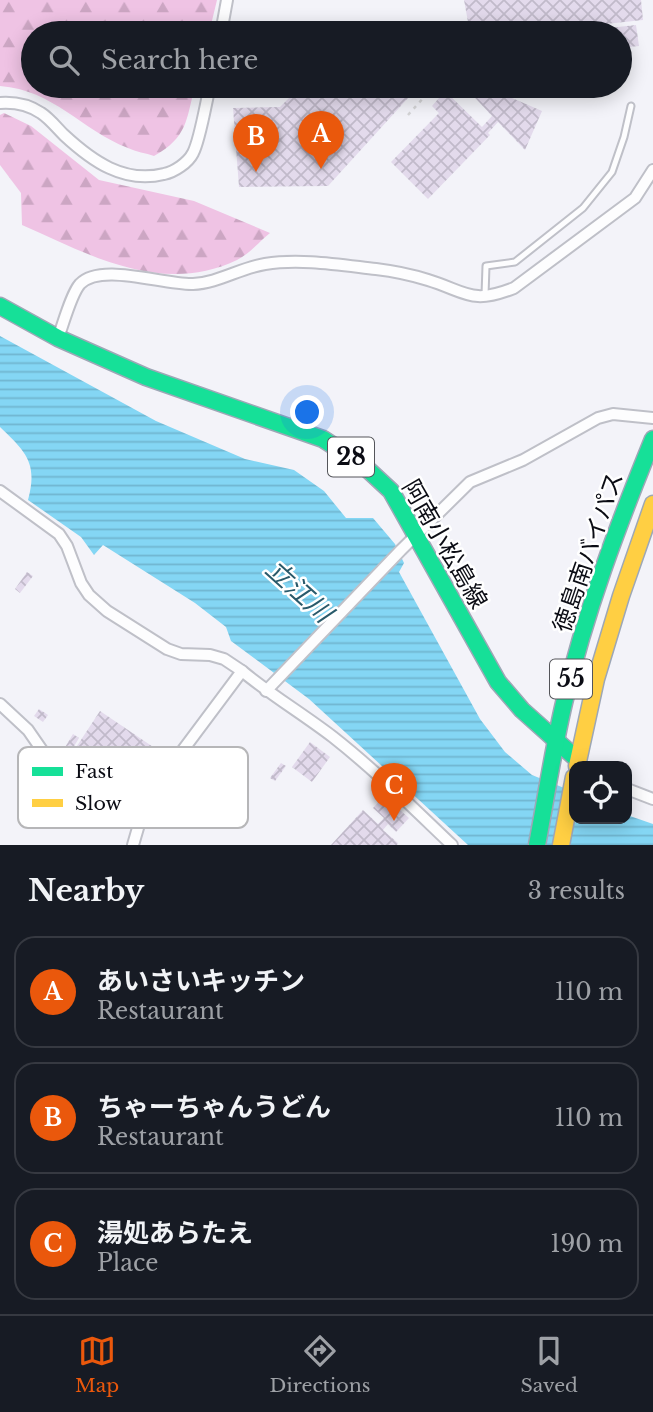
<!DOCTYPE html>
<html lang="en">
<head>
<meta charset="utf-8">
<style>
	:root { --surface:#171b24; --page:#242831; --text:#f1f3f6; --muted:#9ea1a6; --line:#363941; --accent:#ea580c }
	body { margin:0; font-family:"Libre Baskerville","Noto Sans JP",serif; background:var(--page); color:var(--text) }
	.controls { position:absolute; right:21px; bottom:21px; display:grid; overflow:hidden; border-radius:14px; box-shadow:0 4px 18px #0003 }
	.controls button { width:63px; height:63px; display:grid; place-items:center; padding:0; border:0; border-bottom:2px solid var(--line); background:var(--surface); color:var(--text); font:35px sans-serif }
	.you { position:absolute; left:308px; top:413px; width:24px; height:24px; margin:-18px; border:5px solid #fff; border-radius:50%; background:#1a73e8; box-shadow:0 0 0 10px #1a73e833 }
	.badge { display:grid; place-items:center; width:46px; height:46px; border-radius:50%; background:var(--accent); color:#fff; font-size:23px; font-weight:700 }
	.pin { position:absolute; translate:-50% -58px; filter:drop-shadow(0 2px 4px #0008) }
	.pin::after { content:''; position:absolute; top:37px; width:24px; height:21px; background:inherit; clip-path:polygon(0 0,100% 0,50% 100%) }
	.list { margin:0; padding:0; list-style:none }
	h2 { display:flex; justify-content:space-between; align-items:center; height:91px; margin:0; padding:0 28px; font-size:30px }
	h2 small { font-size:23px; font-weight:400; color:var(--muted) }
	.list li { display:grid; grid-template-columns:46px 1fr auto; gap:21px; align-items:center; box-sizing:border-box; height:112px; margin:0 14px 14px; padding:0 14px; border:2px solid var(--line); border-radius:21px }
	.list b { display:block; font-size:26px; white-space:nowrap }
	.list p { margin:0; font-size:23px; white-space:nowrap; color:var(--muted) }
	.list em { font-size:23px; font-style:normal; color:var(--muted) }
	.icon { flex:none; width:38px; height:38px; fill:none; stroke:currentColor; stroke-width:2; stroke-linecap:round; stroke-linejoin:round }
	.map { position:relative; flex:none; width:653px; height:845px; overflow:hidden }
	.search { position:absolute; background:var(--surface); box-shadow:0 4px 18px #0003; left:21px; right:21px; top:21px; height:77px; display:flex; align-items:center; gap:18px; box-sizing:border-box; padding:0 24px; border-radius:38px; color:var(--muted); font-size:26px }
	.sheet { height:469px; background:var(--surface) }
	nav { display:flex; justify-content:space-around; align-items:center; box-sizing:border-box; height:98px; border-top:2px solid var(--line); background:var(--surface); font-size:19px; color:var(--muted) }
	nav a { display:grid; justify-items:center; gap:4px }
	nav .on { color:var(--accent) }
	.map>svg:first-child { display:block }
	.forest { fill:url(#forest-firs) }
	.water { fill:url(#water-rules) }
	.building { fill:url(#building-cross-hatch) }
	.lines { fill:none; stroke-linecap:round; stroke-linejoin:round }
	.lane-casing { stroke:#bfc0c8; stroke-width:9 }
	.street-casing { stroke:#bfc0c8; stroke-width:14 }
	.fast-casing { stroke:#9da7b6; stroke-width:19 }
	.slow-casing { stroke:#9da7b6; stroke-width:19 }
	.path { stroke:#d4d4d6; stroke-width:2.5; stroke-dasharray:3.5 5; stroke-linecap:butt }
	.lane { stroke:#fdfdfe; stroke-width:5 }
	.street { stroke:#fdfdfe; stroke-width:10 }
	.fast { stroke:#16e098; stroke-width:16 }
	.slow { stroke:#ffcf43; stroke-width:16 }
	.labels { text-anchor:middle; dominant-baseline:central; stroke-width:5; stroke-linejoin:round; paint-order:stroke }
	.shield { fill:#fff; stroke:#54555a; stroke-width:2 }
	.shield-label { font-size:23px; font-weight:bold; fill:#0b0c14 }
	.street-label { font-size:24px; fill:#0b0c14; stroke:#fff }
	.water-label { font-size:26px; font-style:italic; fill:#295a6b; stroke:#fff }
	.key { fill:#fff; stroke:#b6b6b8; stroke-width:2 }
	.key-label { font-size:19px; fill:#0b0c14 }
</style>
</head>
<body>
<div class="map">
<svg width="653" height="845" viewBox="0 0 653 845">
	<defs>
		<pattern id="forest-firs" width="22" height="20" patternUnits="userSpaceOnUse" patternTransform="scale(1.75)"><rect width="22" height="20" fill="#efc3e4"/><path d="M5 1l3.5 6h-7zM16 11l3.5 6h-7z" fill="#cca6c3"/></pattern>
		<pattern id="water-rules" width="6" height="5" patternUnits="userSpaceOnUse" patternTransform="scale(1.75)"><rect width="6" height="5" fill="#84d6f4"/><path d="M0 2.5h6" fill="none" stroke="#71b6d0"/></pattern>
		<pattern id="building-cross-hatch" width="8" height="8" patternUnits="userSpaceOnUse" patternTransform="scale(1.75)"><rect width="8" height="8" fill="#e3daec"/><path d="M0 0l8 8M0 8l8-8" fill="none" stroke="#c1baca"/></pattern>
	</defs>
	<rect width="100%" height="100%" fill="#f3f3f9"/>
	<g class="forest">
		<path d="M0 0H217L209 33H33V86H195C186 120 188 137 154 156 146 153 136 152 128 148 81 130 54 90 0 86Z"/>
		<path d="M4 113 31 126 99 180 194 201 270 233C260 241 249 254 237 260 162 296 90 255 22 225L21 193 0 165V115Z"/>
	</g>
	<path class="water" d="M0 336 156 421 245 459 294 470 324 491 346 518H373L395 544 404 563 399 572 480 719 505 752 532 775 574 792V819H627V815L653 824V845H468L309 699 231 641 226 627 195 603 103 545 94 555 81 537 28 500C38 463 26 452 0 427Z"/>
	<g class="building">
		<polygon points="464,0 641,0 643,20 522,33 470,33"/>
		<polygon points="364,22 370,33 353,33"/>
		<polygon points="636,25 639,46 620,48 620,33 601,33 600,29"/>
		<polygon points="301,86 419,86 328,186 239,187 233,108 280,107"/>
		<polygon points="464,86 484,86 542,111 525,150 498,122 488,133 490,135 428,199 391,162 439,113 432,106 445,91 482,127 492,116"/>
		<polygon points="27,572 33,576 20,593 15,589"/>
		<polygon points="39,709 48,715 43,722 34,716"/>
		<polygon points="100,711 165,755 136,799 71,755"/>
		<polygon points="73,734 79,738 70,753 64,749"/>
		<polygon points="310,742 330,757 312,782 292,767"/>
		<polygon points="281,763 286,766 275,781 270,778"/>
		<polygon points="384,796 409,818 396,832 388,824 383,830 398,843 397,845 331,845 363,810 378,824 384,818 373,808"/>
	</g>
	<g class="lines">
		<defs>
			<polyline id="lane" points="485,295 486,266 515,262 583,208 612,172 624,137 631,106"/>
			<g id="street">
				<polyline points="221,33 227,0"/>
				<path d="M0 103C14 102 29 105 41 113 49 118 57 128 64 135 92 161 124 184 164 174 174 172 188 163 193 153 200 140 206 102 210 86"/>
				<path d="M58 338C63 325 71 294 80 284 101 262 163 285 193 284 218 283 240 268 265 264 300 258 341 265 376 269 393 271 412 275 428 280 467 292 471 305 514 288L635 198 653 170"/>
				<polyline points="0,491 59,534 67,546 81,583 89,595 107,611 167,649 181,654 210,655 224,659 242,671"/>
				<polyline points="266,691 401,550 470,482 523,460 598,418 613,414 653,418"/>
				<polyline points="0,704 28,730 46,756 140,821 133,845"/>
				<polyline points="627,789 653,799"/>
				<path d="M140 821 177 758 242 671C271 695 303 714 333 737 375 770 413 808 452 845"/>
			</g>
			<g id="fast">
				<polyline points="0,306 58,338 146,377 323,439 363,465 391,491 498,682 522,710 578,760"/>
				<path d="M537 845C546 798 553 750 564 703 585 612 618 525 653 439"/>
			</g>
			<g id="slow">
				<polyline points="577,766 596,679 621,596 653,504"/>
				<polyline points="561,845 574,777"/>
			</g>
		</defs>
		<use href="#lane" class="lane-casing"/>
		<use href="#street" class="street-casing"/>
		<use href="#fast" class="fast-casing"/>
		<use href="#slow" class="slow-casing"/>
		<g class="path">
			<polyline points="392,22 403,33"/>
			<polyline points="408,115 434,86"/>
		</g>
		<use href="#lane" class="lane"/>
		<use href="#street" class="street"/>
		<use href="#fast" class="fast"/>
		<use href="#slow" class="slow"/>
	</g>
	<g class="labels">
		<g class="shield">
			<rect x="328" y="437.5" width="46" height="39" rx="5"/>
			<rect x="550" y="659.5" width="42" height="39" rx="5"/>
		</g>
		<g class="shield-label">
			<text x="351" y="457">28</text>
			<text x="571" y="679">55</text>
		</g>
		<g class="street-label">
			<text transform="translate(445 544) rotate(60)">阿南小松島線</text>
			<text transform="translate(588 552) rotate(-71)">徳島南バイパス</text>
		</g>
		<g class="water-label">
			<text transform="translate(299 591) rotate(42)">立江川</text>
		</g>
	</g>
	<rect x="18" y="747" width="230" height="81" rx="10" class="key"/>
	<rect x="32" y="767" width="31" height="9" fill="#16e098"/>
	<rect x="32" y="799" width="31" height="8" fill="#ffcf43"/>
	<g class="key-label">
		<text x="75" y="778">Fast</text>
		<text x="75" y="810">Slow</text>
	</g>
</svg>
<div class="controls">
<button><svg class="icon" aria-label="locate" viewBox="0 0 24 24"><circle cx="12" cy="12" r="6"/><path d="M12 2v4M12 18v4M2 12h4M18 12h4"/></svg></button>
</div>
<div class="you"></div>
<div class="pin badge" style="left:321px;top:169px">A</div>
<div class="pin badge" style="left:256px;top:172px">B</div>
<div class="pin badge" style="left:394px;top:821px">C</div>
<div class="search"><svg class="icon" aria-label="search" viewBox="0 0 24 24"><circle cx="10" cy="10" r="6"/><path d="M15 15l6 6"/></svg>Search here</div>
</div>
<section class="sheet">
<h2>Nearby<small>3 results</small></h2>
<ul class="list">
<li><span class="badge">A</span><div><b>あいさいキッチン</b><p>Restaurant</p></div><em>110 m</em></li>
<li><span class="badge">B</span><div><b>ちゃーちゃんうどん</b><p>Restaurant</p></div><em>110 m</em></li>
<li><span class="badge">C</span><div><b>湯処あらたえ</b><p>Place</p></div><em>190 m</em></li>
</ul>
</section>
<nav>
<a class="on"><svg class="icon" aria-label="map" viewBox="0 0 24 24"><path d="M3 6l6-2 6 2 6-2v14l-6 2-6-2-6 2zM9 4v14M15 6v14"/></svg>Map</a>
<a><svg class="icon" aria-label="directions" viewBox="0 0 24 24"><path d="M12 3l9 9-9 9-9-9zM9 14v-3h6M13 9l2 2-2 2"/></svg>Directions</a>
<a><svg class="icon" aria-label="saved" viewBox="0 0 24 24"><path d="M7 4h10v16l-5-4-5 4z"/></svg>Saved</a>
</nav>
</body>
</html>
